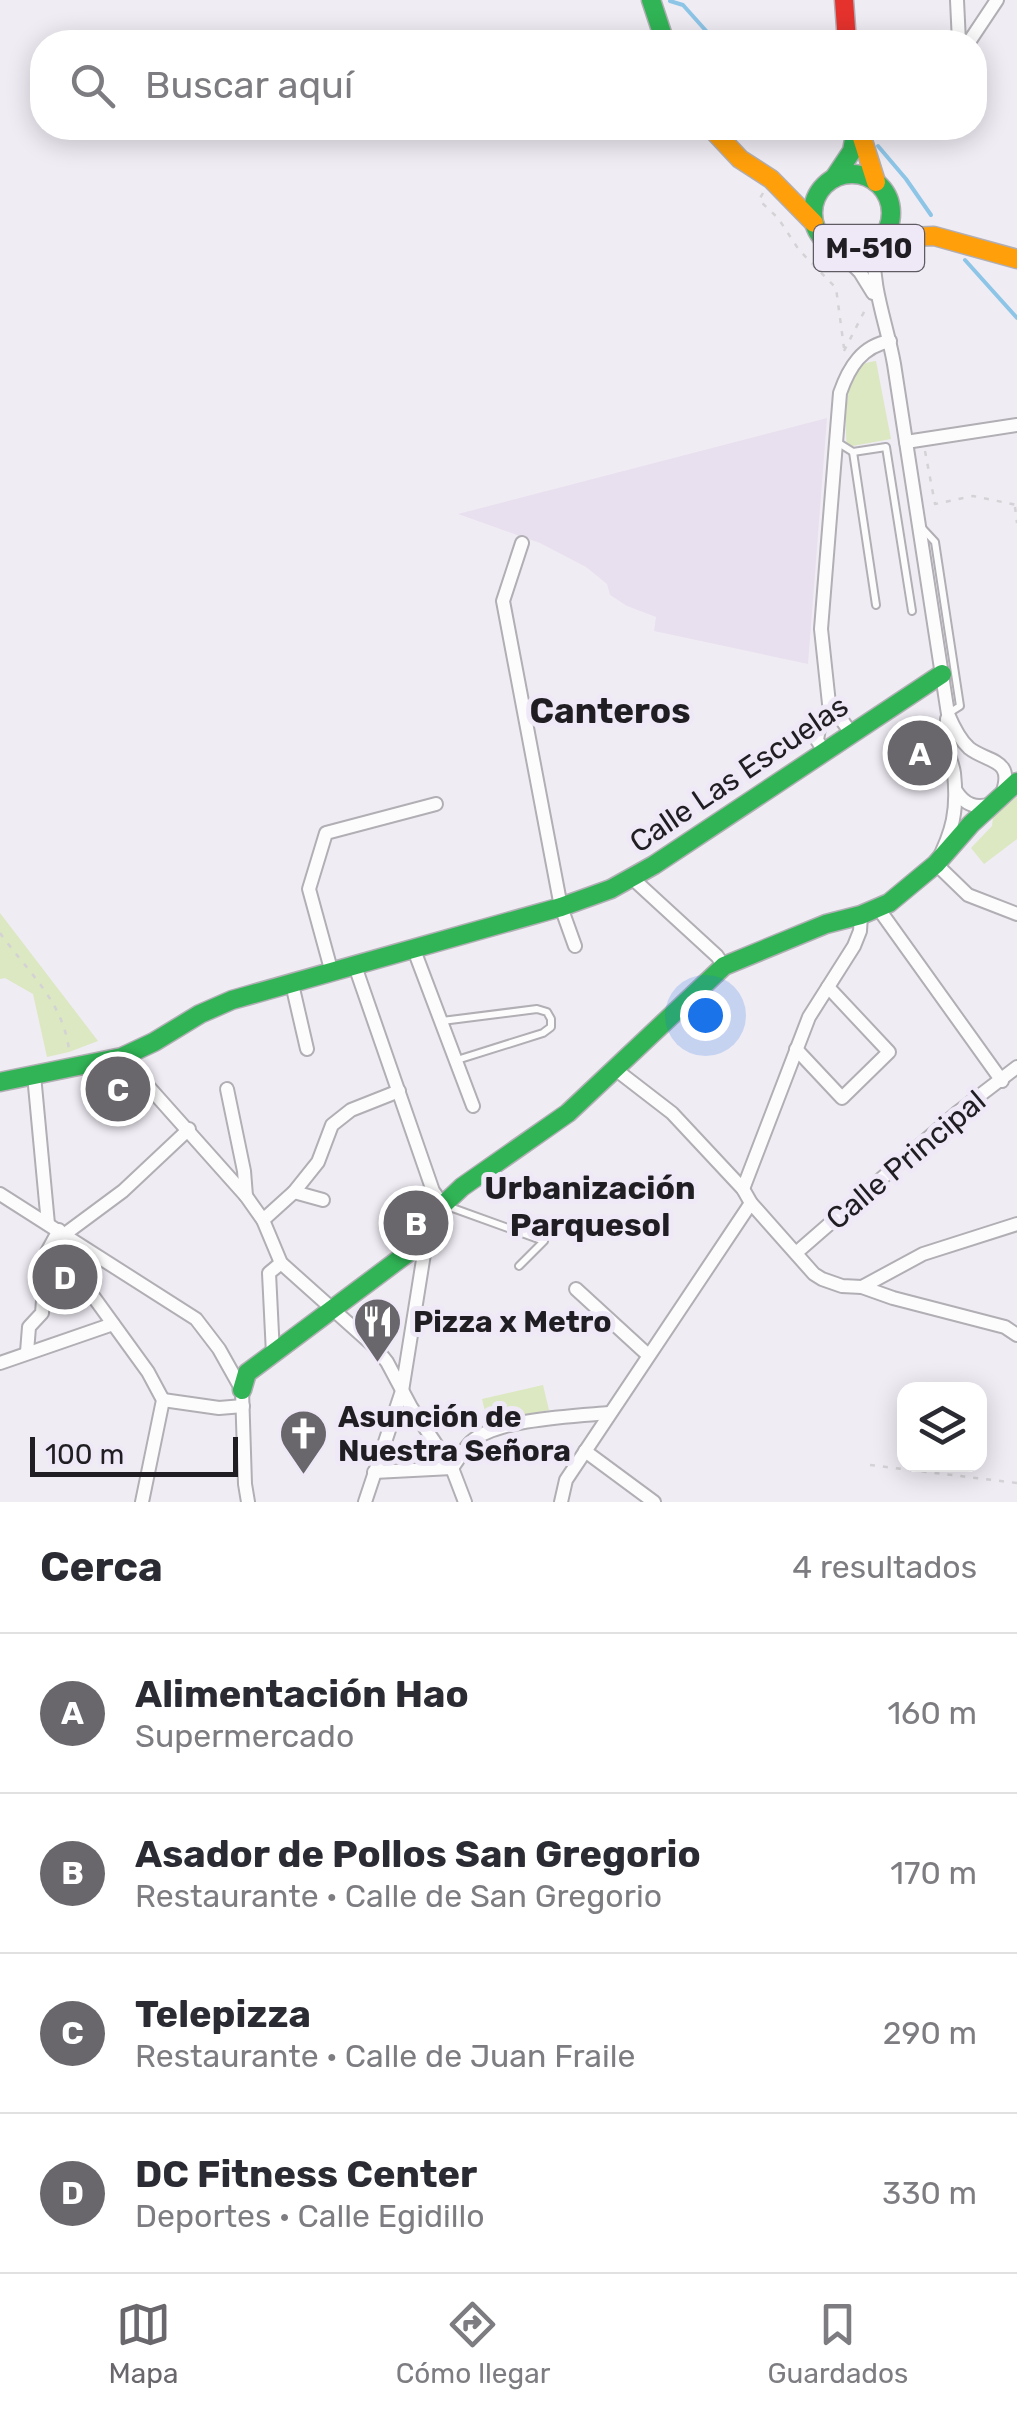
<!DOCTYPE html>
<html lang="es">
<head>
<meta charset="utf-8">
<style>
	:root { --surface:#fff; --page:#f2f2f3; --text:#2b2b33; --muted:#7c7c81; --line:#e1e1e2; --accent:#69666c }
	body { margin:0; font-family:Rubik,sans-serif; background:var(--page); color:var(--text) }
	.controls { position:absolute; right:30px; bottom:30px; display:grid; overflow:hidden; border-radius:20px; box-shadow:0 5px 25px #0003 }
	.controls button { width:90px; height:90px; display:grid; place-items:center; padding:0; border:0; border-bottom:2px solid var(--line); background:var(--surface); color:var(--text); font:50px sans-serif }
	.scale { position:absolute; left:30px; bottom:25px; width:208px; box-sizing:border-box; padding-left:10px; border:5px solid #201e23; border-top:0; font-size:28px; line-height:35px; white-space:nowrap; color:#201e23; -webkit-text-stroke:8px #efe9f7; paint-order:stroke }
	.you { position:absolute; left:705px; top:1015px; width:35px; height:35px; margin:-25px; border:8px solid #fff; border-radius:50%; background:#1a73e8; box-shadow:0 0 0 15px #1a73e833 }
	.badge { display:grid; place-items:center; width:65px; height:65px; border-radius:50%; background:var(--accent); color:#fff; font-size:32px; font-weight:700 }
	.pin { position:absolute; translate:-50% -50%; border:5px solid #fff; box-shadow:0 2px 10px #0006 }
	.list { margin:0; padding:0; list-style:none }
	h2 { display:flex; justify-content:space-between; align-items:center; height:130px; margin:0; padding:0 40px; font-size:42px }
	h2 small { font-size:32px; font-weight:400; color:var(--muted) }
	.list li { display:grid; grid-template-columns:65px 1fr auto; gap:30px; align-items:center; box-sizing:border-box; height:160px; padding:0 40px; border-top:2px solid var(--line) }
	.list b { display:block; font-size:38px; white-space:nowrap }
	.list p { margin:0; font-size:32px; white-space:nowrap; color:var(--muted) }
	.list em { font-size:32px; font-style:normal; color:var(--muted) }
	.icon { flex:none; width:55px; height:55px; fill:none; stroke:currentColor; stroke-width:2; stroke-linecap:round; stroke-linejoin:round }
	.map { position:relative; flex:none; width:1017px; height:1502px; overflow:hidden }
	.search { position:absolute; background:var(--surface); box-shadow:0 5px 25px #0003; left:30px; right:30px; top:30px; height:110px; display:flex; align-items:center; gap:25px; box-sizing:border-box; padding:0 35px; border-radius:40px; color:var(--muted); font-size:38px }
	.sheet { height:770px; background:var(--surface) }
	nav { display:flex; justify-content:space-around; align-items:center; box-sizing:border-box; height:140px; border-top:2px solid var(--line); background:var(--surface); font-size:28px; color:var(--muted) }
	nav a { display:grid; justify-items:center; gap:5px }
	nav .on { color:var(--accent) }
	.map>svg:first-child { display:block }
	.industrial { fill:#e8e0ee }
	.green { fill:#dbe8c1 }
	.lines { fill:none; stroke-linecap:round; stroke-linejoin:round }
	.stream { stroke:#8dc5e7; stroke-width:4 }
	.lane-casing { stroke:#b1aeb4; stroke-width:10 }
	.street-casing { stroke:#b1aeb4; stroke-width:16 }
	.fast-casing { stroke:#b1aeb4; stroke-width:21 }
	.slow-casing { stroke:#b1aeb4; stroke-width:21 }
	.jam-casing { stroke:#b1aeb4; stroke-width:21 }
	.path { stroke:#d4d2d5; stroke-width:2.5; stroke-dasharray:5 8; stroke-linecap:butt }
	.lane { stroke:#fdfcfd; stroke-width:6 }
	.street { stroke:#fdfcfd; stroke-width:12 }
	.fast { stroke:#30b455; stroke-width:18 }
	.slow { stroke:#ff9f0a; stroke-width:18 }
	.jam { stroke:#e5322d; stroke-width:18 }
	.labels { text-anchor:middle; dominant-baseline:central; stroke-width:10; stroke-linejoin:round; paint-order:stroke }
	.shield { fill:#efe9f7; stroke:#5e5b63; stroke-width:2.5 }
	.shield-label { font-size:28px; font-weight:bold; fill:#201e23 }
	.street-label { font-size:30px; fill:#201e23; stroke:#efe9f7 }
	.poi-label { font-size:30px; font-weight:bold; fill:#201e23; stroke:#efe9f7; text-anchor:start }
	.neighbourhood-label { font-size:32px; font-weight:bold; fill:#201e23; stroke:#efe9f7 }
	.quarter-label { font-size:35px; font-weight:bold; fill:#201e23; stroke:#efe9f7 }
</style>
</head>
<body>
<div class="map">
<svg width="1017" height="1502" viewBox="0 0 1017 1502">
	<rect width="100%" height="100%" fill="#f0ecf4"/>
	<polygon class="industrial" points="827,418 808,664 654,631 656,617 627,606 610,595 607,584 586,567 540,543 458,514"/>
	<g class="green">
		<path d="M876 361 891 439 847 447C845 428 844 379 861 366 866 362 870 362 876 361Z"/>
		<polygon points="1017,797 1017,839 984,864 971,848 992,826 993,817"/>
		<polygon points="0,913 98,1041 69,1052 47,1057 33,994 5,978 0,979"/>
		<polygon points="543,1385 549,1410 488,1424 482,1399"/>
	</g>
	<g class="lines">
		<g class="stream">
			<polyline points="670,1 683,5 716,42"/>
			<polyline points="836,128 839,130"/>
			<polyline points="878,146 906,179 931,215"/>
			<polyline points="965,260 1017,318"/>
		</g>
		<defs>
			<g id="lane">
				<polyline points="837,442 853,452 886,447 912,611"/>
				<polyline points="853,452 876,605"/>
				<polyline points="922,528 935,542 960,706 949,713"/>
				<polyline points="442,1021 537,1009 547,1012 551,1019 551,1027 543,1033 457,1060"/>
				<polyline points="447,1206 544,1241 519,1266"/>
			</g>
			<g id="street">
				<polyline points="957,0 959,42"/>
				<polyline points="969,42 997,0"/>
				<path d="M874 246C871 287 887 324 894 364L948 714C953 726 959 739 969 748 988 763 1015 758 1002 794"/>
				<polyline points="838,250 860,272 873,293"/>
				<polyline points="906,442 1017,425"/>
				<polyline points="522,543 503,601 561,907 575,946"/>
				<polyline points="830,713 841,719 851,733"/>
				<path d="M947 719C947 729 946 740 948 750 949 758 953 765 954 773 958 810 953 831 936 864L968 895 1017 914"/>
				<path d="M824 751 817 740 820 722 830 713 821 629 840 393C849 367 862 346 890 341"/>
				<path d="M956 791C965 805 976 809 991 804"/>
				<polyline points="632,878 717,956 724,966"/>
				<polyline points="878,908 1002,1081"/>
				<polyline points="414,950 473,1106"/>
				<polyline points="355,966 433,1191 443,1205"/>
				<polyline points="332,973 309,889 326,833 436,804"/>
				<polyline points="292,984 307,1049"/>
				<polyline points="796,1049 842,1098 889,1052 828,987"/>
				<polyline points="122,1057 246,1196 263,1220 281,1263 375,1347 387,1362 411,1407 452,1468 465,1502"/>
				<polyline points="615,1069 672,1113 743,1189 751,1203 814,1274 822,1279 842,1286 862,1287 923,1254 1017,1224"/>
				<polyline points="34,1075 48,1224"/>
				<polyline points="227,1089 244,1171 246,1196"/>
				<polyline points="743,1189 809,1017 854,946 860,931 861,915"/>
				<polyline points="294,1192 323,1200"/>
				<polyline points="0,1194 196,1319 219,1349 242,1390 245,1484 248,1502"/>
				<polyline points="263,1220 294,1192 318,1162 332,1125 351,1110 399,1091"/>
				<polyline points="60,1233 77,1274 148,1372 163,1400 142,1502"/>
				<polyline points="65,1234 123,1191 189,1129"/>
				<polyline points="796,1253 958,1112 1017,1067"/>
				<polyline points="862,1287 893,1298 1005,1327 1017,1335"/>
				<polyline points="576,1289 648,1355"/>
				<polyline points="27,1352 29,1327 42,1313 47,1252 59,1230"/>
				<polyline points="273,1354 269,1273 281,1263"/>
				<polyline points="0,1363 113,1324"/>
				<polyline points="163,1400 219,1408 243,1406"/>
				<polyline points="585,1451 654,1502"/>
				<path d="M374 1472 452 1468C458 1460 464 1449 471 1442 496 1419 575 1416 609 1413"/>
				<polyline points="365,1502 402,1391 427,1235"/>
				<polyline points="561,1502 566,1480 751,1203"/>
			</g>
			<g id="fast">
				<polyline points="651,0 665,42"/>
				<circle cx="852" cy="213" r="39"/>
				<polyline points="834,178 852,151 856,128"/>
				<polyline points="0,1082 122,1057 154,1042 200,1014 232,1000 561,907 611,889 654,865 942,674"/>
				<polyline points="242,1390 247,1373 409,1252 427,1235 443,1205 462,1187 568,1113 724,966 826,924 861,915 889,903 936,864 971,824 1017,782"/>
			</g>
			<g id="slow">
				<polyline points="711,128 740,159 771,179 814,223"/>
				<polyline points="859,128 876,182"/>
				<polyline points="882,238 934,236 1017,259"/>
			</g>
			<polyline id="jam" points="844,0 847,42"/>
		</defs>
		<use href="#lane" class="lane-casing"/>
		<use href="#street" class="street-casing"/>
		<use href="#fast" class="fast-casing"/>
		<use href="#slow" class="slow-casing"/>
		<use href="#jam" class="jam-casing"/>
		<g class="path">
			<polyline points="763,193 759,200 778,218 799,250 836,288 844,348"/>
			<polyline points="844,351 866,308"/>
			<polyline points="925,451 935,504 973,496 1017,505"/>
			<polyline points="1015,507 1017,523"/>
			<polyline points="932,729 929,729 932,753"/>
			<polyline points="927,756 932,755 934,772 937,771"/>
			<path d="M0 933C27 971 63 1001 69 1050"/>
			<polyline points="870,1465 1017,1483"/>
		</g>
		<use href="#lane" class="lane"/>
		<use href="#street" class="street"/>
		<use href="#fast" class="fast"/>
		<use href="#slow" class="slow"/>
		<use href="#jam" class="jam"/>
	</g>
	<defs>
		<symbol id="restaurant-pin" viewBox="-11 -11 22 30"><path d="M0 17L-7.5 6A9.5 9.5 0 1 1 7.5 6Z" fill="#69666c" stroke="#efe9f7"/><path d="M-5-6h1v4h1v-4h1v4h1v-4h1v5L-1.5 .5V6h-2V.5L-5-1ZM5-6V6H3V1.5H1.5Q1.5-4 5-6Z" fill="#fff"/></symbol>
		<symbol id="church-pin" viewBox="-11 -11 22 30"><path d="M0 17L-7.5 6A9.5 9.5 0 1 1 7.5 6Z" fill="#69666c" stroke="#efe9f7"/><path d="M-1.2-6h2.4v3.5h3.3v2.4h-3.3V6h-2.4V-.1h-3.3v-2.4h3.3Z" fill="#fff"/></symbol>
	</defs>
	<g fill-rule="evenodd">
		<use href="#restaurant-pin" x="350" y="1294" width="55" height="75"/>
		<use href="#church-pin" x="276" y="1406" width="55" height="75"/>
	</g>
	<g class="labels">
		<rect class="shield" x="814" y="225" width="110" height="46" rx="8"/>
		<g class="shield-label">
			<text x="869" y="248">M-510</text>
		</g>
		<g class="street-label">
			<text transform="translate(739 774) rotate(-34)">Calle Las Escuelas</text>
			<text transform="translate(906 1160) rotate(-40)">Calle Principal</text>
		</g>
		<g class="poi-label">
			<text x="413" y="1322">Pizza x Metro</text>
			<text x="338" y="1417">Asunción de<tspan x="338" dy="34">Nuestra Señora</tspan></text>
		</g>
		<g class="neighbourhood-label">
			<text x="590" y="1188">Urbanización<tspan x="590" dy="37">Parquesol</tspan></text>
		</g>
		<g class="quarter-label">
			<text x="610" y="711">Canteros</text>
		</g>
	</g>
</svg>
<div class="controls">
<button><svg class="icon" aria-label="layers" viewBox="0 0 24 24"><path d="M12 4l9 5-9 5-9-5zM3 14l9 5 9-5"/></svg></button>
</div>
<div class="scale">100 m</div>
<div class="you"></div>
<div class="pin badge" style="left:920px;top:753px">A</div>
<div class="pin badge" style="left:416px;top:1223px">B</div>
<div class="pin badge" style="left:118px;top:1089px">C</div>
<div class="pin badge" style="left:65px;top:1277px">D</div>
<div class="search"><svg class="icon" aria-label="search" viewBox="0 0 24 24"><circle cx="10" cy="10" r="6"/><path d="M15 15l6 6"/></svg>Buscar aquí</div>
</div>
<section class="sheet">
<h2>Cerca<small>4 resultados</small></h2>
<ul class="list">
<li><span class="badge">A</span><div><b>Alimentación Hao</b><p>Supermercado</p></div><em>160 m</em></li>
<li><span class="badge">B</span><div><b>Asador de Pollos San Gregorio</b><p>Restaurante · Calle de San Gregorio</p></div><em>170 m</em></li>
<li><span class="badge">C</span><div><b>Telepizza</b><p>Restaurante · Calle de Juan Fraile</p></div><em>290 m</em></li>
<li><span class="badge">D</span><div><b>DC Fitness Center</b><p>Deportes · Calle Egidillo</p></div><em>330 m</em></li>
</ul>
</section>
<nav>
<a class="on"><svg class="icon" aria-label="map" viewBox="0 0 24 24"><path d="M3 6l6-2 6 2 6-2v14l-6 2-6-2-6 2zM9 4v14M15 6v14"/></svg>Mapa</a>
<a><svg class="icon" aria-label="directions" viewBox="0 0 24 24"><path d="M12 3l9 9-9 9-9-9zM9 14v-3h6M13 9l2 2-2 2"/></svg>Cómo llegar</a>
<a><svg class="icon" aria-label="saved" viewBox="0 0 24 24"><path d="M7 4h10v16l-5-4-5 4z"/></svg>Guardados</a>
</nav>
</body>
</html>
